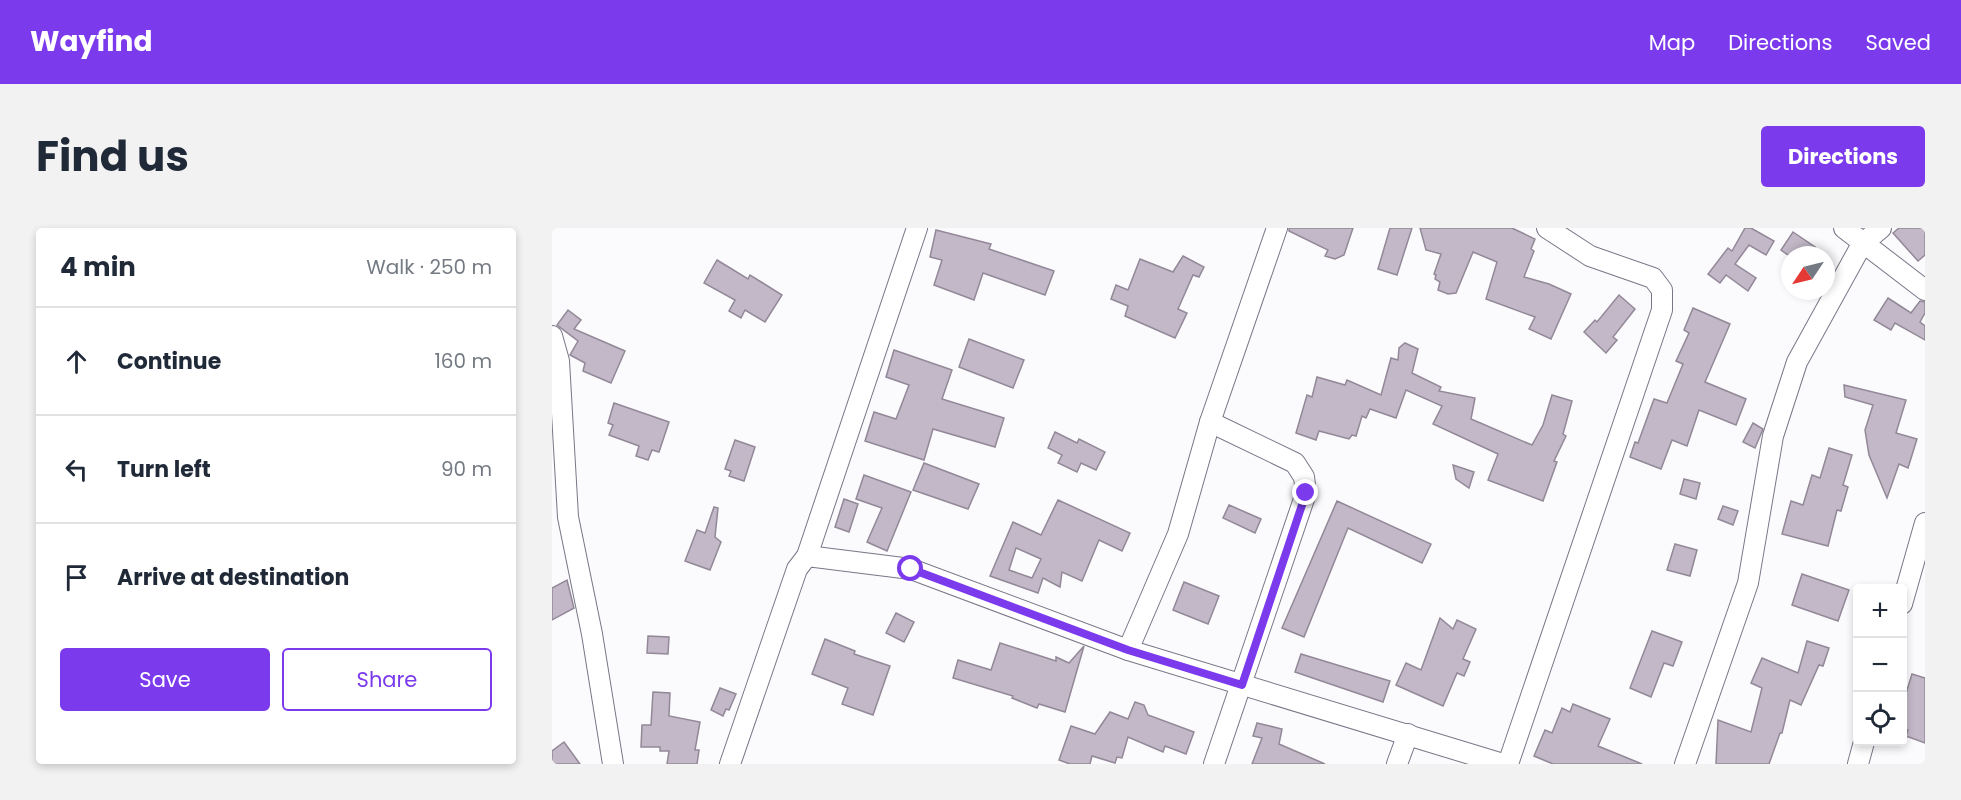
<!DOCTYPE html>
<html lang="en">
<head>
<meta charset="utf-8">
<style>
	:root { --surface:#fff; --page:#f2f2f3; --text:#1f2937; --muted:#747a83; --line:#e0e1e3; --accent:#7c3aed }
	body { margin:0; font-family:Poppins,sans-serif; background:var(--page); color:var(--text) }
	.controls { position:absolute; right:18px; bottom:18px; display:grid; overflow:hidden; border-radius:6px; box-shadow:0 3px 9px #0003 }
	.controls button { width:54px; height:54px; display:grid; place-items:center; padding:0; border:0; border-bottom:2px solid var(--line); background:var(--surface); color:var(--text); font:30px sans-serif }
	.compass { position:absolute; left:1229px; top:18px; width:54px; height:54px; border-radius:50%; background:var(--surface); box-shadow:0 3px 9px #0003; rotate:235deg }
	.stop { position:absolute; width:18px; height:18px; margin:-14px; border:4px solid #7c3aed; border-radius:50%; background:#fff }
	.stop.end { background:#7c3aed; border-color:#fff; box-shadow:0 2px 6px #0008 }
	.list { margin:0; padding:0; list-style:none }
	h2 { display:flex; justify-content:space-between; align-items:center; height:78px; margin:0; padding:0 24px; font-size:26px }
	h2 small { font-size:20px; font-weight:400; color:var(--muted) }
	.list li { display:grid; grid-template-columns:39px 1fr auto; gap:18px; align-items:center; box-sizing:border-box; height:108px; padding:0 24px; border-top:2px solid var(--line) }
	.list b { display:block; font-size:22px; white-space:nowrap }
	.list em { font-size:20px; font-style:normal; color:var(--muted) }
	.actions { display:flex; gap:12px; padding:18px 24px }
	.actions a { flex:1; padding:14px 0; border:2px solid var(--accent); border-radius:6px; text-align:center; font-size:21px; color:var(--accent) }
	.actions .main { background:var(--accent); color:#fff }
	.icon { flex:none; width:33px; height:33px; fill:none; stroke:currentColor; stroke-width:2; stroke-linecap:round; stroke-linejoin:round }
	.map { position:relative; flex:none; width:1373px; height:536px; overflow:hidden; border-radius:6px }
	header { display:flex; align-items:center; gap:36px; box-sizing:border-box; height:84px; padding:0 30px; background:var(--accent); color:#fff }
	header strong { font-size:28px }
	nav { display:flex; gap:33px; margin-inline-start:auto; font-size:21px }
	.intro { display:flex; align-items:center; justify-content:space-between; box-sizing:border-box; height:144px; padding:0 36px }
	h1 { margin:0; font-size:42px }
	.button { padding:15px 27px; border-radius:6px; background:var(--accent); color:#fff; font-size:21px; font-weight:700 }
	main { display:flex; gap:36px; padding:0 36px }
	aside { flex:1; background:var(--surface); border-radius:6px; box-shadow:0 3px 9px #0003 }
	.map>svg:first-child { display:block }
	.building { fill:#c2b8c7; stroke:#928897; stroke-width:1.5; fill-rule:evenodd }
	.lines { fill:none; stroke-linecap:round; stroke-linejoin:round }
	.minor-casing { stroke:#787787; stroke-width:22 }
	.minor { stroke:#fff; stroke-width:20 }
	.route { stroke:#7c3aed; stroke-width:8 }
</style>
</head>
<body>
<header>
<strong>Wayfind</strong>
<nav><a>Map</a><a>Directions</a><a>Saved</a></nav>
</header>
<div class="intro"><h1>Find us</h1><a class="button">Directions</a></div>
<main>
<aside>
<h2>4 min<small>Walk · 250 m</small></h2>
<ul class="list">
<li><svg class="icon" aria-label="ahead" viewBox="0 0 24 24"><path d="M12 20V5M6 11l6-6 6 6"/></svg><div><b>Continue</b></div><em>160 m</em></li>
<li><svg class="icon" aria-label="left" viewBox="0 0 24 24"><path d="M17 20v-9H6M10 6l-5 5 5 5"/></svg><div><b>Turn left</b></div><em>90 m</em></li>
<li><svg class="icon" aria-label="arrive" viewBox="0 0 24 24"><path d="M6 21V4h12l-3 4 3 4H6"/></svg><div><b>Arrive at destination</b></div></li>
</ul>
<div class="actions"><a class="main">Save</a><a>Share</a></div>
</aside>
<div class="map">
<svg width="1373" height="536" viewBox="0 0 1373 536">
	<rect width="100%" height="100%" fill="#fbfbfe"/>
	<g class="building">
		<polygon points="737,0 801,0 792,27 783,31 773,28 776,22 737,3"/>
		<polygon points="838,0 860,0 845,47 826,41"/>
		<polygon points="868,0 960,0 983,11 979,21 982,23 972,49 997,56 1019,66 999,111 977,101 983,89 934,71 945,34 921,24 904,65 896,66 886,62 888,54 883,51 884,47 882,46 889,26 874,22"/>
		<polygon points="1193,0 1199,0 1222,13 1214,27 1197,17 1183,36 1204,50 1196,63 1174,47 1168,55 1156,46 1176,20 1180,23"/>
		<polygon points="1347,0 1373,0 1373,27 1366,33 1341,5"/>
		<polygon points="384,2 439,16 437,21 502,43 493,67 431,45 422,72 382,57 390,32 378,29"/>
		<polygon points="1241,4 1263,19 1257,27 1236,27 1229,22"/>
		<polygon points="631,28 652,39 647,49 641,47 626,81 635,85 623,110 573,88 576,78 559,71 564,57 576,62 588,31 621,44"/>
		<polygon points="165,32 196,51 198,47 230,67 213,94 193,82 189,90 177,83 183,72 152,55"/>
		<polygon points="1067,67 1083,81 1061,109 1065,112 1054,125 1032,104 1043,92 1045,94"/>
		<polygon points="1336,70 1359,85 1368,73 1373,74 1373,85 1368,94 1373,98 1373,112 1343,95 1339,102 1322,92"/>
		<polygon points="1141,80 1178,96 1153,154 1194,171 1184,197 1147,182 1135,218 1120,212 1109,241 1078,229 1083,214 1086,215 1102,171 1115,175 1131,136 1124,133 1137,105 1132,102"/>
		<polygon points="16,82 29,92 22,101 73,123 59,155 31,143 33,135 18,127 26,113 5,97"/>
		<polygon points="417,111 472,132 461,160 407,139"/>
		<polygon points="853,115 866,121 860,145 889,159 887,163 923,170 919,191 980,217 991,197 1000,167 1020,173 1011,206 1014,208 1002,233 1005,234 991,273 936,252 946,226 881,196 890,178 854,162 844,190 818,181 814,190 810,188 804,208 800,207 797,211 767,203 764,212 744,205 755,167 760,169 765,149 793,157 795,152 829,167 839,130 846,132 847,120"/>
		<polygon points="342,122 400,142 390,171 452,190 443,219 381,201 372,232 313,213 322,184 344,191 357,157 334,149"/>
		<polygon points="1292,157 1354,172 1344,205 1365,211 1356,240 1347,236 1335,270 1317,227 1313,202 1321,177 1293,169"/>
		<polygon points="62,175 117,194 107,224 100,222 96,232 84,228 87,218 57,207 61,197 56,195"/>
		<polygon points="1201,195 1211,201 1203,220 1191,214"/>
		<polygon points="503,204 525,215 527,211 553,224 544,242 529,235 525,244 506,235 510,227 496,220"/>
		<polygon points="183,212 203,219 192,253 177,248 179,243 173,241"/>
		<polygon points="1277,220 1300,227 1291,257 1296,259 1289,283 1285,282 1276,318 1230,306 1239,273 1251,277 1260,247 1268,250"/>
		<polygon points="372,235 427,256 416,281 361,262"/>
		<polygon points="901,237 922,244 917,260 904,251"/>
		<polygon points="312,247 359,264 335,323 315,314 330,280 304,271"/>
		<polygon points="1132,251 1148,255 1144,271 1128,266"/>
		<polygon points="292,271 306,276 297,304 283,299"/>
		<path d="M506 272 578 305 570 323 547 312 530 353 510 344 508 359 491 350 486 365 438 348 461 294 489 307ZM464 320 489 331 480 350 457 342Z"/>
		<polygon points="785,273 879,316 870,335 796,300 752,409 730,400"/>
		<polygon points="677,277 709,291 703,305 671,290"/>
		<polygon points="1171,278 1186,283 1181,297 1166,291"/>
		<polygon points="162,279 166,280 163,309 169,314 158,342 133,333 145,302 153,305"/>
		<polygon points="1123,316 1145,322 1138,348 1115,342"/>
		<polygon points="1250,346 1297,362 1286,393 1240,377"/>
		<polygon points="15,352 22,380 0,392 0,360"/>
		<polygon points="632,354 667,368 656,396 621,382"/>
		<polygon points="344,385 362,394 352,414 334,405"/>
		<polygon points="888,390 901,401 905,392 924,401 911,431 918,434 912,448 905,445 891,478 844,457 854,435 869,442"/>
		<polygon points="1100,403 1130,414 1121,438 1112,435 1099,469 1078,460"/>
		<polygon points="96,408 117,409 116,426 95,425"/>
		<polygon points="273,411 303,423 302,426 338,438 321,487 290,476 296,460 260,446"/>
		<polygon points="1255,413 1277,420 1271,438 1267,437 1249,477 1238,472 1230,505 1228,505 1217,536 1164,536 1166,492 1199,504 1210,460 1199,455 1210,430 1246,445"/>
		<polygon points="448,415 504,433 504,429 517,435 532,418 513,484 487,476 485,480 460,470 461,468 401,450 406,432 439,442"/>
		<polygon points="749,426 838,453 831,474 743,444"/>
		<polygon points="1360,446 1373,450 1373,515 1354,508 1356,502 1350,500 1350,478"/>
		<polygon points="168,460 184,466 177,482 174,481 171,488 159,482"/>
		<polygon points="101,464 118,465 117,488 148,494 143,522 147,522 145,536 115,536 117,523 108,523 108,519 89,519 90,497 99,497"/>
		<polygon points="583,474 592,477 596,487 642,504 634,526 613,518 611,524 576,509 570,530 565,529 563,535 540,528 538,536 518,536 507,532 519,498 543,506 558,484 576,491"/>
		<polygon points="1021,476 1058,491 1046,518 1090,536 1001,536 982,528 993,502 1000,505 1010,480 1018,484"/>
		<polygon points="705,495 730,501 727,516 773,536 700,536 710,510 701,508"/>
		<polygon points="12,514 28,536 0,536 0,523"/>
	</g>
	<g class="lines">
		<defs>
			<g id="minor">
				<polyline points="1292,0 1373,62"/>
				<polyline points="0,108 7,133 16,289 40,406 61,536"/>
				<polyline points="658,194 743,235 752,249 754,265 662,536"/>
				<polyline points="255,328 365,0"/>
				<polyline points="1350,376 1373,295"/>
				<polyline points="576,422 951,536"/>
				<polyline points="178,536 245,341 255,328 359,341 576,422 626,306 658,194 725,0"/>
				<polyline points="845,536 856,506"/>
				<polyline points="956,536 1110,82 1110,62 1101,50 1038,28 995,0"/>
				<polyline points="1133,536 1196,355 1221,208 1245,134 1310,16 1329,0"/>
				<polyline points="1306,536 1312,514"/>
			</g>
		</defs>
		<use href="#minor" class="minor-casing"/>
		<use href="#minor" class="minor"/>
	</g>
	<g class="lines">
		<polyline class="route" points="359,341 576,422 690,457 754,265"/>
	</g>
</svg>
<div class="controls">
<button>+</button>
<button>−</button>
<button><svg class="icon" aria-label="locate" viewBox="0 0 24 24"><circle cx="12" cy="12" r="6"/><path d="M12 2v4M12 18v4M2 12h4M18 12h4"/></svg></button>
</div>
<svg class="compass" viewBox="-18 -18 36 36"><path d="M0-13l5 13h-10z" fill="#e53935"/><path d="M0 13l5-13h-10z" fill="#747a83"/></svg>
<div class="stop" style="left:359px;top:341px"></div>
<div class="stop end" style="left:754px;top:265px"></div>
</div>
</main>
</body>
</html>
